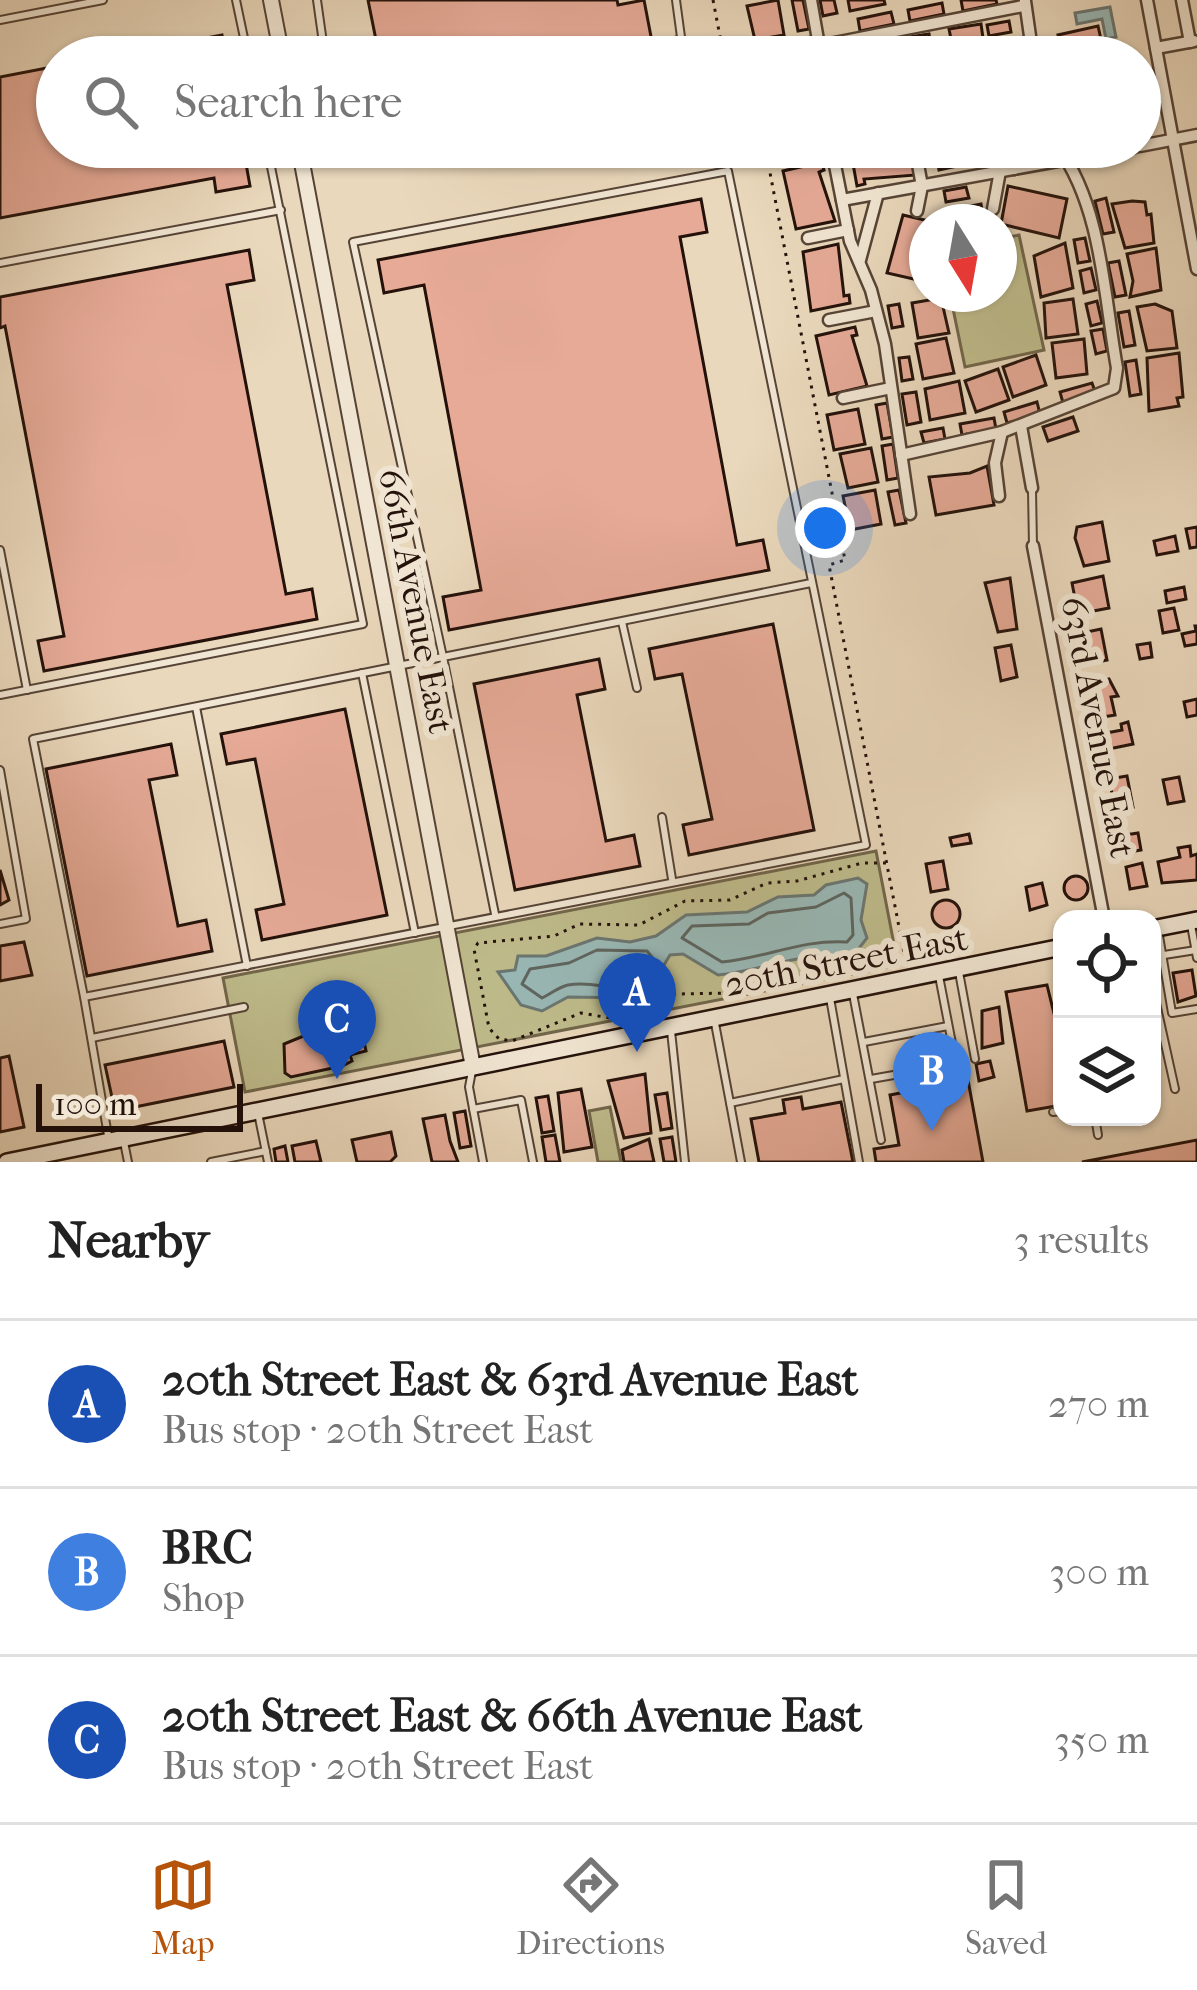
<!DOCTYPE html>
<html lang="en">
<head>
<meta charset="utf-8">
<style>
	:root { --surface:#fff; --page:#f6f6f6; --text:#222; --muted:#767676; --line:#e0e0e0; --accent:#b45309 }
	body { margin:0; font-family:"IM FELL French Canon",serif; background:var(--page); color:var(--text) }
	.controls { position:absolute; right:36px; bottom:36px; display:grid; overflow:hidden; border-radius:24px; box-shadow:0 3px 9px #0004 }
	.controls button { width:108px; height:108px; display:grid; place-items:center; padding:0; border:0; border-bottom:3px solid var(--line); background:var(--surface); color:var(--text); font:60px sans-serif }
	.compass { position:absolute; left:909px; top:204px; width:108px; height:108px; border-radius:50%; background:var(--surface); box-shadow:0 3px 9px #0004; rotate:169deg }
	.scale { position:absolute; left:36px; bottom:30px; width:207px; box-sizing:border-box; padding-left:12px; border:6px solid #23110a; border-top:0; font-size:33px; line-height:42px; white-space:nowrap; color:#23110a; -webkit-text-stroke:9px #f1e6d3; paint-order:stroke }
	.you { position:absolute; left:825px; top:528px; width:42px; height:42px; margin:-30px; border:9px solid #fff; border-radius:50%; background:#1a73e8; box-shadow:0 0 0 18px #1a73e833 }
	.badge { display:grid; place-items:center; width:78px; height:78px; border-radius:50%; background:var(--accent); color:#fff; font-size:39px; font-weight:700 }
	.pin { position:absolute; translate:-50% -99px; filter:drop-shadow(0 3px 6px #0008) }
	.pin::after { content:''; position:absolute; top:63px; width:42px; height:36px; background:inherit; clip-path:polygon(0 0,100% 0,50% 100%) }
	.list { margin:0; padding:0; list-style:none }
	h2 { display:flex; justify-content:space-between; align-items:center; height:156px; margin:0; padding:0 48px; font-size:51px }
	h2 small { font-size:39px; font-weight:400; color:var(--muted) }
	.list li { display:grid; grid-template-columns:78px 1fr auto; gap:36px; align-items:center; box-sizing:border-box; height:168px; padding:0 48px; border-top:3px solid var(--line) }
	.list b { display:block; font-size:45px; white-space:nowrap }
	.list p { margin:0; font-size:39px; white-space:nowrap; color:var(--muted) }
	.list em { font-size:39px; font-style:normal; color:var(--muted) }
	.icon { flex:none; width:66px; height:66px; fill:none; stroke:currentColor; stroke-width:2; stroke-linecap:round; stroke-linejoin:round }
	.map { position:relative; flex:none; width:1197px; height:1162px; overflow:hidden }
	.search { position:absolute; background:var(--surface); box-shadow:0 3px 9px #0004; left:36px; right:36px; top:36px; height:132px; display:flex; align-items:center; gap:30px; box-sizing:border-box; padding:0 42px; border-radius:66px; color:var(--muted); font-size:45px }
	.sheet { height:660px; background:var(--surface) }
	nav { display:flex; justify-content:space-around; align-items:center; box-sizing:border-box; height:168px; border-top:3px solid var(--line); background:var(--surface); font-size:33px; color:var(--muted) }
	nav a { display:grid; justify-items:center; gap:6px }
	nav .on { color:var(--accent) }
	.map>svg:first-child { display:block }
	.green { fill:#bfbc8c; stroke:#71664b; stroke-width:3 }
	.water { fill:#99b9b7; stroke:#6a7672; stroke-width:3 }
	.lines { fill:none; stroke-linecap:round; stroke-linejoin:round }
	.shore { stroke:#5e6560; stroke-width:3 }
	.building { fill:#e6aa97; stroke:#23110a; stroke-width:3 }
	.service-casing { stroke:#554336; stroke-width:10 }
	.minor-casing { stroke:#554336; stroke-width:15 }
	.tertiary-casing { stroke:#554336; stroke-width:18 }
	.secondary-casing { stroke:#23110a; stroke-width:20 }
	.path { stroke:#23110a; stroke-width:3; stroke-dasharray:3 6; stroke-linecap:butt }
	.service { stroke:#f1e6d3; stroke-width:6 }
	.minor { stroke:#f1e6d3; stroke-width:10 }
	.tertiary { stroke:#f1e6d3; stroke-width:14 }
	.secondary { stroke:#f1e6d3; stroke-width:15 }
	.labels { text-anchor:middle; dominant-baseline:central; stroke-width:12; stroke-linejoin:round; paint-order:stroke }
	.street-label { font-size:36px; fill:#23110a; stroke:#f1e6d3 }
</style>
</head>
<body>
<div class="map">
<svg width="1197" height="1162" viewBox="0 0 1197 1162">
	<rect width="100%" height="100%" fill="#ead8bc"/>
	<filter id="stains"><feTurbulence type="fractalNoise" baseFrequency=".00167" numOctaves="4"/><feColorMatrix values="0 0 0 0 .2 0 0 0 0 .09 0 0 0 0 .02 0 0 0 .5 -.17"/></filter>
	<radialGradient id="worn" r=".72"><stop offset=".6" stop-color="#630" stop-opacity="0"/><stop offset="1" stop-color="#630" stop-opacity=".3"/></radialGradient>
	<g class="green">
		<polygon points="1019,235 1044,350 965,367 950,294 999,294 999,239"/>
		<polygon points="876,851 898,965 245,1092 223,978"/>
		<polygon points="610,1107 621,1162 598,1162 589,1111"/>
	</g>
	<g class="water">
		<polygon points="1110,7 1116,37 1106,39 1102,19 1077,24 1075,13"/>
		<path d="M858 878 867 884 861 920 867 938 853 956C805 950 766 970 718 975L683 954 670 955 653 983 634 998 568 997 542 1011 521 1005 498 972 515 970 518 956H546L597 938 630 942 656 936 686 915 747 912 778 897 814 895 826 885Z"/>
	</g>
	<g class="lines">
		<g class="shore">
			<path d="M844 893 851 898 853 935 847 942C802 939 766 958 722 962L682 938 692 926 749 924 768 913 816 907Z"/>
			<path d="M597 950 647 951 652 957C629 1007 607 978 568 985 559 987 550 994 542 998L522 984 530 969 569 963Z"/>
		</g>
	</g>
	<g class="building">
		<polygon points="368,0 617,0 618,5 644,0 653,47 599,57 351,57 378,50"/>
		<polygon points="778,0 784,35 755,40 747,6"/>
		<polygon points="792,0 803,0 809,29 798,31"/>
		<polygon points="820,0 834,0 837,13 823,16"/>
		<polygon points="848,0 884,0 885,4 850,11"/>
		<polygon points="961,0 996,0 997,4 963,11"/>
		<polygon points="942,3 944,14 910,21 908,10"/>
		<polygon points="891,12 894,24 860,31 858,19"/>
		<polygon points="1009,21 1011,32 989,36 987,25"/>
		<polygon points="981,24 983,38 952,44 949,29"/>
		<polygon points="1098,26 1105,57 1063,57 1058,35"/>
		<polygon points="929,34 931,48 900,53 897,39"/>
		<polygon points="222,35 226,57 105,57"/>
		<polygon points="811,37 814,57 803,57 800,39"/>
		<polygon points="792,46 794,57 762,57 761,51"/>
		<polygon points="57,66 57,147 243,147 250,186 216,192 214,178 0,218 0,77"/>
		<polygon points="850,147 911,147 916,175 864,179 865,184 857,186"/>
		<polygon points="935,147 996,147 998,158 956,161 957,166 939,170"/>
		<polygon points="822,162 824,170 819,172 835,221 796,229 783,171"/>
		<polygon points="1008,186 1067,199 1059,238 1001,224"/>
		<polygon points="966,187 969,198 946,202 944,191"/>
		<polygon points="1106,198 1114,232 1103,234 1095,201"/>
		<polygon points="701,199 707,232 680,237 737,545 763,540 769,570 449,630 443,597 481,590 424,285 384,293 378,260"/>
		<polygon points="1132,201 1145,202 1147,215 1151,214 1154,243 1125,248 1112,204"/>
		<polygon points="981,204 984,222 947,222 945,211"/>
		<polygon points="903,215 933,222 927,222 927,282 887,273"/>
		<polygon points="1085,238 1090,261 1078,263 1074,240"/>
		<polygon points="1065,243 1073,288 1041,297 1034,256"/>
		<polygon points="838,244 844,296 849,295 850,303 811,311 803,252"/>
		<polygon points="1156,248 1161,290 1130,297 1133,281 1127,254"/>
		<polygon points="249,250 254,280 227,285 286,594 312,589 317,619 44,671 38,641 64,636 5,326 0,328 0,297"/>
		<polygon points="1119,261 1126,295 1115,297 1108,263"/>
		<polygon points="1091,268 1096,290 1084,293 1080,271"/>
		<polygon points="941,298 949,333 918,338 912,303"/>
		<polygon points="1073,299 1078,334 1046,338 1044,303"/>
		<polygon points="1097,301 1102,323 1091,326 1086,304"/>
		<polygon points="899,304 903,326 892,328 888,306"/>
		<polygon points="1155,304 1172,311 1177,348 1147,351 1137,307"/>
		<polygon points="1129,311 1135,345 1124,347 1118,313"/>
		<polygon points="855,327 857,335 852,336 867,386 829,395 816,336"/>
		<polygon points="1103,329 1107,351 1096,354 1091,331"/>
		<polygon points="946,338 954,373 923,379 916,344"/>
		<polygon points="1084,339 1087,374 1056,378 1052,343"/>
		<polygon points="1179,353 1183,397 1177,398 1179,406 1149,411 1147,358"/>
		<polygon points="1036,355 1046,385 1013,397 1003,367"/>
		<polygon points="909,357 913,379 902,381 899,358"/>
		<polygon points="1136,360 1141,394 1130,396 1125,362"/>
		<polygon points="998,369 1009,400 976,412 965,381"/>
		<polygon points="959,381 965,413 930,420 925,389"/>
		<polygon points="1092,383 1096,394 1063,403 1060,392"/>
		<polygon points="916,392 921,422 907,425 902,394"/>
		<polygon points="1037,402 1040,414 1007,423 1004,412"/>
		<polygon points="887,403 893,437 882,439 876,405"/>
		<polygon points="858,409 865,444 834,450 827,415"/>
		<polygon points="1073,417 1078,431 1048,441 1043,427"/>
		<polygon points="994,418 996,429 962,435 960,424"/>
		<polygon points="943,428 945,439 924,443 921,432"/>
		<polygon points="893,444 898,478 887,480 882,446"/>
		<polygon points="871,448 878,482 848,488 840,454"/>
		<polygon points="987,466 994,505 936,515 929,477 970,473"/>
		<polygon points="875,490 881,524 850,530 843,496"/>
		<polygon points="899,490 906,523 895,525 888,492"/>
		<polygon points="1102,522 1109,561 1084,566 1075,538 1077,527"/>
		<polygon points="1197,527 1197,547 1190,548 1186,529"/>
		<polygon points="1175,536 1178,551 1157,555 1154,541"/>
		<polygon points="1103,576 1109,608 1078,614 1072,583"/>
		<polygon points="1010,578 1017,629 998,632 985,583"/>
		<polygon points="1184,587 1186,599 1167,603 1165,591"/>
		<polygon points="1174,608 1179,630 1163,633 1159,611"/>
		<polygon points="773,624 814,830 689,855 683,825 712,819 682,674 655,679 649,649"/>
		<polygon points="1195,626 1197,626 1197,644 1185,646 1182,634 1196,631"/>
		<polygon points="1101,629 1107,660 1087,664 1082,633"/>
		<polygon points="1150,643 1152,657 1140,659 1137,645"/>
		<polygon points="1011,645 1017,677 1001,681 995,648"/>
		<polygon points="599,659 605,689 577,695 606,841 634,835 640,866 515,890 474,684"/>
		<polygon points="1109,679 1118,696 1111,697 1115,715 1097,718 1090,683"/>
		<polygon points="1197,699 1197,715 1187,717 1184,702"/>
		<polygon points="345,709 387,915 262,940 256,910 284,904 255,759 227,764 221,734"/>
		<polygon points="1128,722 1133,744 1104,750 1101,734 1122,730 1121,724"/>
		<polygon points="171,744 177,775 149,780 178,926 206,920 212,951 87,976 46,769"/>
		<polygon points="1127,776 1133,807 1115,808 1109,779"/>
		<polygon points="1179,777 1184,801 1168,804 1163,780"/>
		<polygon points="1138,833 1141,850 1129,852 1125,835"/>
		<polygon points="969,834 971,843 952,846 950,838"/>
		<polygon points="1190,846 1191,856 1197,854 1197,880 1162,883 1158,862 1180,857 1178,848"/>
		<polygon points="943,861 948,889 931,892 926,864"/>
		<polygon points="1142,863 1147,886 1130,889 1126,867"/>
		<polygon points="0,870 9,900 0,905"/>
		<circle cx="1076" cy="888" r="12"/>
		<polygon points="1042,883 1047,905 1030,910 1026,887"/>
		<circle cx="946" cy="914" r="14"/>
		<polygon points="24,942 32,975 0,981 0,946"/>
		<polygon points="1192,970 1196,996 1178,1002 1173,973"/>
		<polygon points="1047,985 1062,1046 1062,1105 1027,1111 1006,992"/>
		<polygon points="1152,1006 1160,1043 1152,1045"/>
		<polygon points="999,1007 1003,1043 982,1048 982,1011"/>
		<polygon points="323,1028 334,1034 361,1028 366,1051 350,1055 352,1061 342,1066 291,1077 285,1073 284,1044"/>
		<polygon points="224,1041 234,1087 115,1111 105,1065"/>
		<polygon points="9,1056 24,1127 0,1132 0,1058"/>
		<polygon points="990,1061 994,1077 979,1081 976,1064"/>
		<polygon points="645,1074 651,1133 624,1138 608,1081"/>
		<polygon points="968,1080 983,1162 876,1162 874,1149 899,1145 890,1095"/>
		<polygon points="581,1089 592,1147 564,1152 558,1093"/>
		<polygon points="667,1093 672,1128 661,1130 655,1095"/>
		<polygon points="548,1096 554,1131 542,1133 536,1098"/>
		<polygon points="801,1097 803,1109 841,1102 853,1162 759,1162 751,1119 785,1113 783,1100"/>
		<polygon points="465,1111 471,1146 460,1148 454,1113"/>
		<polygon points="445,1115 450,1141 458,1162 432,1162 423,1119"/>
		<polygon points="391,1132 396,1156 390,1162 357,1162 352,1140"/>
		<polygon points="555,1135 560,1162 546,1162 542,1137"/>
		<polygon points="672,1137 676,1162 664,1162 660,1139"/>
		<polygon points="649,1139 654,1162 624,1162 622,1150"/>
		<polygon points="1197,1140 1197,1162 1082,1162"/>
		<polygon points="316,1141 321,1162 295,1162 292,1146"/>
		<polygon points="285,1146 288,1162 276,1162 274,1149"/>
	</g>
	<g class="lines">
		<defs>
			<g id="service">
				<polyline points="236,0 248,57"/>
				<polyline points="317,0 325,57"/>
				<polyline points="0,20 103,0"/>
				<polyline points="658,57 681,37 676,0"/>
				<polyline points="0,263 281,210"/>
				<polyline points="1032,490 1033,546"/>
				<polyline points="0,550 27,690"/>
				<polyline points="622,622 637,688"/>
				<polyline points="362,673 415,933"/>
				<polyline points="0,695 363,624 267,147"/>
				<polyline points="196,707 247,966"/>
				<polyline points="0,770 26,919 0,924"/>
				<polyline points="662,817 672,879"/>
				<polyline points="495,914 443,657 33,739 84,997 866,845 728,171 353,242 443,657 811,583"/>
				<polyline points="1191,925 1197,958"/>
				<polyline points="1158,930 1172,1013 1197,1009"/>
				<polyline points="1164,955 1196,950"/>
				<polyline points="959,972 975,1059"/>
				<polyline points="1152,985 1175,1089"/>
				<polyline points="853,994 881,1140"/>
				<polyline points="84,997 109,1141"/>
				<polyline points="830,998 859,1162"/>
				<polyline points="714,1018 730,1103"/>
				<polyline points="671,1031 685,1162"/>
				<polyline points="92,1038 244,1007"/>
				<polyline points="864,1042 948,1026"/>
				<polyline points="472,1071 469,1087 483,1162"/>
				<polyline points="871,1079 956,1064 939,976"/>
				<polyline points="473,1109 521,1100 533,1162"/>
				<polyline points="1053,1112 1062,1111"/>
				<polyline points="258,1113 268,1162"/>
				<polyline points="1095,1117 1098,1135"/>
				<polyline points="124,1142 128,1162"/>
				<polyline points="211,1162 266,1151"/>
				<polyline points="741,1162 730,1103 844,1079"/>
			</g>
			<g id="minor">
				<polyline points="811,0 821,57"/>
				<polyline points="1147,0 1197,269"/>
				<polyline points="1182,0 1190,42"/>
				<polyline points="1025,1 1033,57"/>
				<polyline points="819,46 1023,6"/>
				<polyline points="1156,48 1194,41"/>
				<polyline points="1140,146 1197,135"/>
				<polyline points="1010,147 1014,169"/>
				<polyline points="915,148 922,186 917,211"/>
				<polyline points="791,158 832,150 850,241 871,290 885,344 910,514"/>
				<polyline points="842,200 1135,147"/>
				<polyline points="993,209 1000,171"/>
				<polyline points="808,238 848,230"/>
				<polyline points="860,260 878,193"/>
				<polyline points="829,320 876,311"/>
				<polyline points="843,398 891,388"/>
				<polyline points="1021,426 1032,488"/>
				<path d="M901 455 1002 432 1114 388 1117 368C1104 296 1102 207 1058 147"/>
				<polyline points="999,496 995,463 1002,432"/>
				<polyline points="1033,546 1104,919"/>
			</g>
			<g id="tertiary">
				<polyline points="271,0 282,57"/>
				<polyline points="299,147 473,1067"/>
			</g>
			<g id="secondary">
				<polyline points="1152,929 1197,920"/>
				<polyline points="7,1162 1062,947"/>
			</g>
		</defs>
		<use href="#service" class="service-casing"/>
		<use href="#minor" class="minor-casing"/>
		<use href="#tertiary" class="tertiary-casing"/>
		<use href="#secondary" class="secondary-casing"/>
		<g class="path">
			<polyline points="713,0 724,57"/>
			<polyline points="765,147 845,560 829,565 905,958"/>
			<polyline points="886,863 862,863 797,881 767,883 730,900 685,901 639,925 580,924 554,936 478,943 474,949 489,1028 499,1039 512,1041 581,1013 610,1018 642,1013 675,994 731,993 772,986 801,970 821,967 845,973 906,960"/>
		</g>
		<use href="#service" class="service"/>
		<use href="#minor" class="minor"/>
		<use href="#tertiary" class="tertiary"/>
		<use href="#secondary" class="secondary"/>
	</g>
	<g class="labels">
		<g class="street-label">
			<text transform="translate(416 601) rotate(79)">66th Avenue East</text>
			<text transform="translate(1098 727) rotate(79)">63rd Avenue East</text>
			<text transform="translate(846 961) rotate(-11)">20th Street East</text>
		</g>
	</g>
	<rect width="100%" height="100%" filter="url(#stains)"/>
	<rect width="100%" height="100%" fill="url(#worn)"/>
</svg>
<div class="controls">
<button><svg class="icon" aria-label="locate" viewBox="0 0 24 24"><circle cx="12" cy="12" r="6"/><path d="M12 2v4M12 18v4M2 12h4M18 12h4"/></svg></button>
<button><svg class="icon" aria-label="layers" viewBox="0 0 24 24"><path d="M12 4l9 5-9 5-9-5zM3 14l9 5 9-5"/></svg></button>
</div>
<svg class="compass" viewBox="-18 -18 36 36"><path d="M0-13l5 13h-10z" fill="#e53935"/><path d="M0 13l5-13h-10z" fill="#767676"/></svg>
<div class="scale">100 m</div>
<div class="you"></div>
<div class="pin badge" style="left:637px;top:1052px;background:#1a4fb4">A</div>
<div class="pin badge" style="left:932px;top:1131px;background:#3f7fe0">B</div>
<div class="pin badge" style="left:337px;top:1079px;background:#1a4fb4">C</div>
<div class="search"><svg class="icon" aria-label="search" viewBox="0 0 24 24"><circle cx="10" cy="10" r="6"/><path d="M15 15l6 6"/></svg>Search here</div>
</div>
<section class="sheet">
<h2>Nearby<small>3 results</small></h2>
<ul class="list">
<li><span class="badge" style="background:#1a4fb4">A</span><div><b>20th Street East &amp; 63rd Avenue East</b><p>Bus stop · 20th Street East</p></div><em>270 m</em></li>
<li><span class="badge" style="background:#3f7fe0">B</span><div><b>BRC</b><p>Shop</p></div><em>300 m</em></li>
<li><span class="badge" style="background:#1a4fb4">C</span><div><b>20th Street East &amp; 66th Avenue East</b><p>Bus stop · 20th Street East</p></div><em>350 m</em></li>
</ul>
</section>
<nav>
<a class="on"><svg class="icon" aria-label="map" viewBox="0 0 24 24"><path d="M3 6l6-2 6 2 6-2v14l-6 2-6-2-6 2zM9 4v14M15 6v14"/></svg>Map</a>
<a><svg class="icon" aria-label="directions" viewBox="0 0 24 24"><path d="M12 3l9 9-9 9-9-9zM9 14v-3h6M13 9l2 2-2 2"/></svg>Directions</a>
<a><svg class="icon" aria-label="saved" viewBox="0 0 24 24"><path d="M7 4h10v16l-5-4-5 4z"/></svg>Saved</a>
</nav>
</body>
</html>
